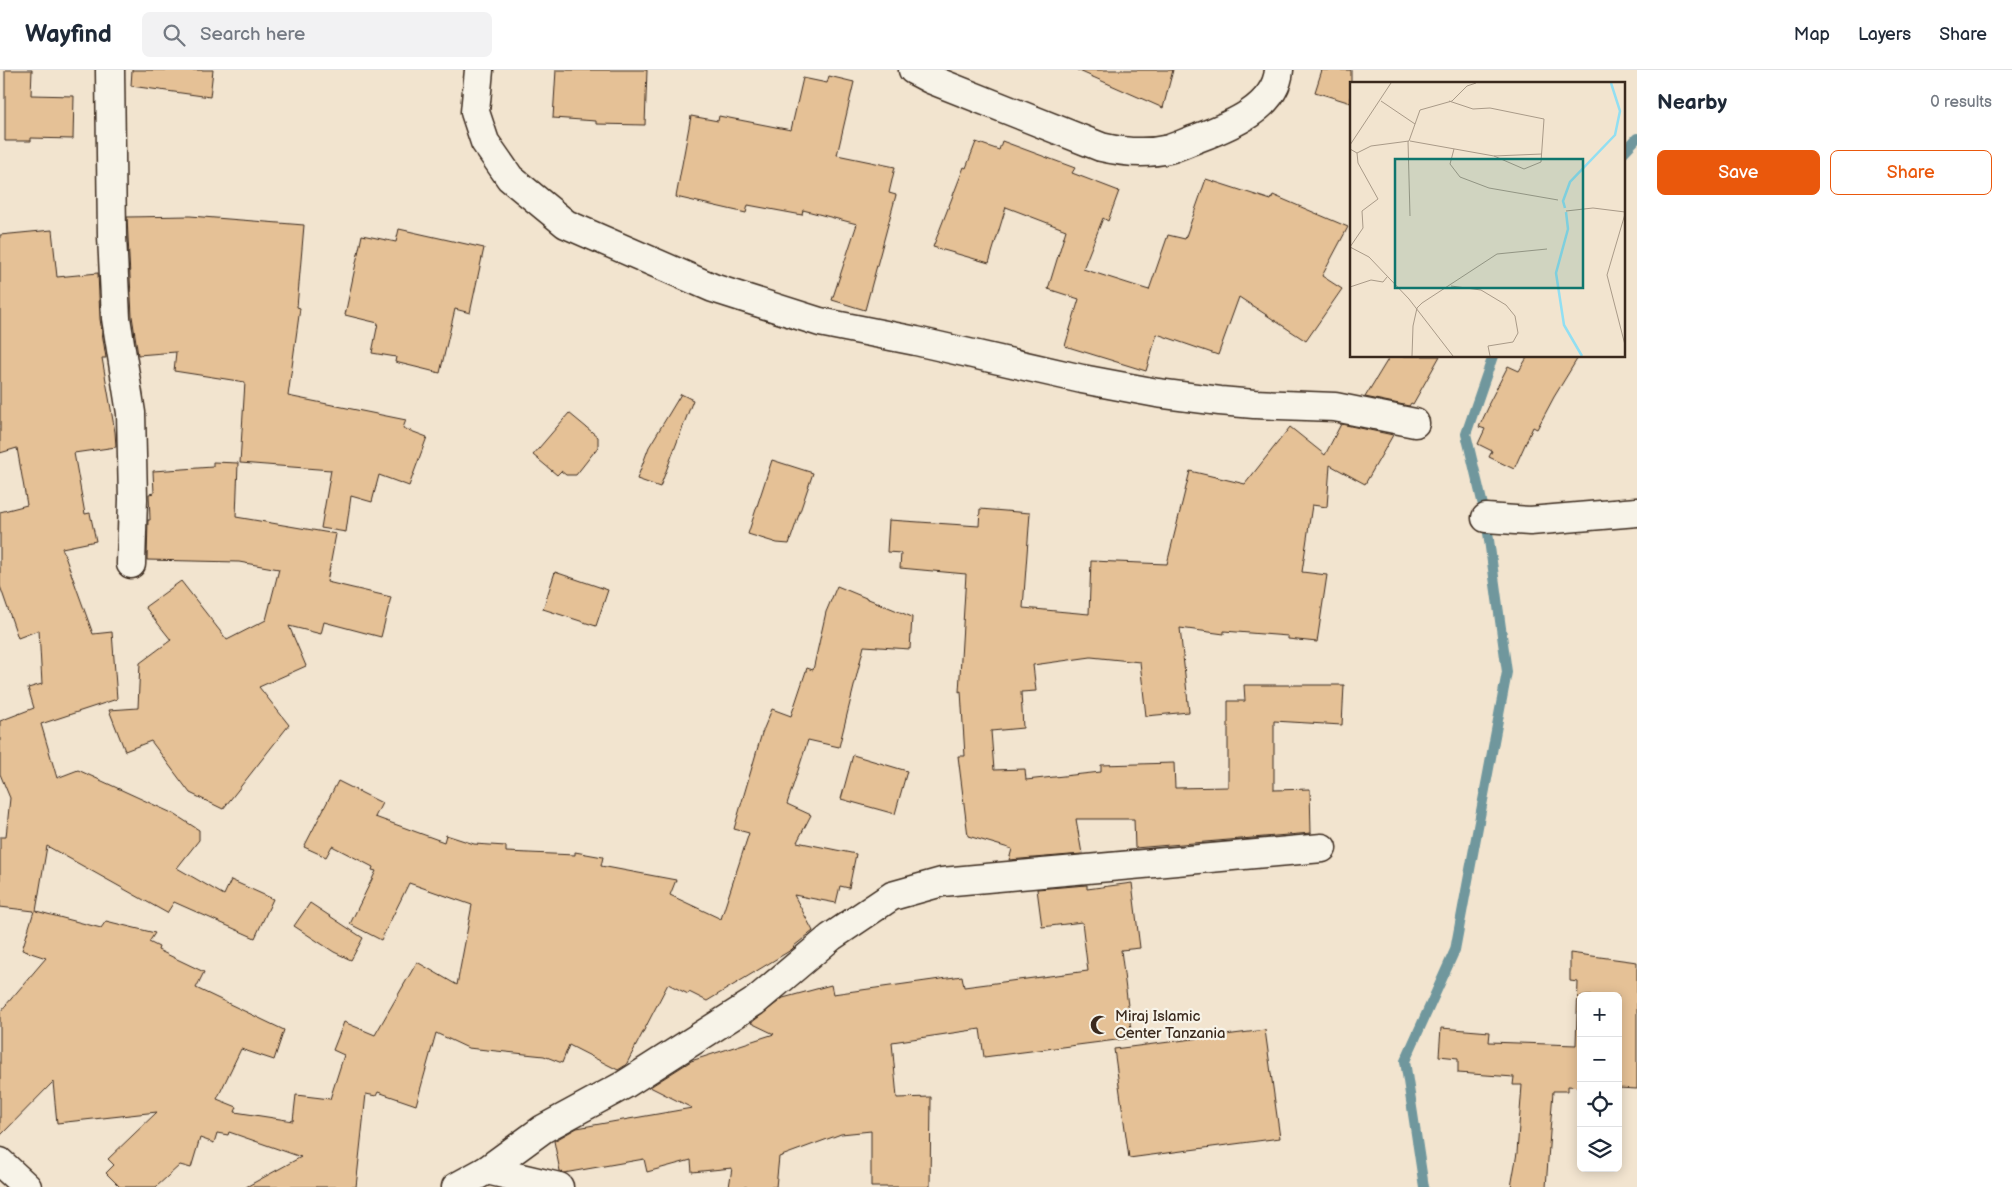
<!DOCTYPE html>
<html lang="en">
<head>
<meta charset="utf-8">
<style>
	:root { --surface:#fff; --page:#f2f2f3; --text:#1f2937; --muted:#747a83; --line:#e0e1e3; --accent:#ea580c }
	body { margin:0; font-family:"Balsamiq Sans",sans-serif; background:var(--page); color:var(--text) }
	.controls { position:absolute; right:15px; bottom:15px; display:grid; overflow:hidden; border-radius:8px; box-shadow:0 2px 12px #0003 }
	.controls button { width:45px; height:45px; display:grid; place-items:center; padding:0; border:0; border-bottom:1px solid var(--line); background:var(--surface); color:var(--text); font:25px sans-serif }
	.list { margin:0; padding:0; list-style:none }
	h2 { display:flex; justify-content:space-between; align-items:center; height:65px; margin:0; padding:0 20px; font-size:21px }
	h2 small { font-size:16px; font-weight:400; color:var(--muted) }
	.actions { display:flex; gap:10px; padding:15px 20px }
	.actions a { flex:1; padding:11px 0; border:1px solid var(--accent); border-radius:8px; text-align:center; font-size:18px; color:var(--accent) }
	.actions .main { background:var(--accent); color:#fff }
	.icon { flex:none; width:28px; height:28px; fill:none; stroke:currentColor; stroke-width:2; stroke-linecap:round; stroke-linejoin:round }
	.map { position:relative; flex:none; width:1637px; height:1117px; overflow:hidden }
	header { display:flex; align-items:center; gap:30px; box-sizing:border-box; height:70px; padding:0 25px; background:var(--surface); border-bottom:1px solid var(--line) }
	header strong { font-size:24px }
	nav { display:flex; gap:28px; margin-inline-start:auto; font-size:18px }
	.search { width:350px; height:45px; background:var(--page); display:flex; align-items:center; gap:12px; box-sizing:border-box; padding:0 18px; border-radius:8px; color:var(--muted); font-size:19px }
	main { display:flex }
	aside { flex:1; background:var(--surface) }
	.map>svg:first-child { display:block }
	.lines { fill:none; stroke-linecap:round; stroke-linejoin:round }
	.stream { stroke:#6f979d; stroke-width:10 }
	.building { fill:#e5c196; stroke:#3b2a1e }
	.minor-casing { stroke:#3b2a1e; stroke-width:31 }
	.minor { stroke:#f7f3e8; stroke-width:28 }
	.labels { text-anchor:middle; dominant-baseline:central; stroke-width:4.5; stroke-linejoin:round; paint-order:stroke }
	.poi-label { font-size:15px; fill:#3b2a1e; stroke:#f7f3e8; text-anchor:start }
	.inset-river { fill:none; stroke:#92dff2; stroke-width:2.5 }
	.inset-road { fill:none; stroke:#a99a88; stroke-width:1 }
	.view { fill:#0f766e; fill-opacity:0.15; stroke:#0f766e; stroke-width:2.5 }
	.inset-edge { fill:none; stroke:#3b2a1e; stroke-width:2.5 }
</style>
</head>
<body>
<header>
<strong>Wayfind</strong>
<div class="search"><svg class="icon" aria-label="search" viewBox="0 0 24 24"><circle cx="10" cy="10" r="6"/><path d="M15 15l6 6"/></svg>Search here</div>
<nav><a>Map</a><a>Layers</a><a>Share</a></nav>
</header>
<main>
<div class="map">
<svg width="1637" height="1117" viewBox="0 0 1637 1117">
	<rect width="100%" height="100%" fill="#f2e4cf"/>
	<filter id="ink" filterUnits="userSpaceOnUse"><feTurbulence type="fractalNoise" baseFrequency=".02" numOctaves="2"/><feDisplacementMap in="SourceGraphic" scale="10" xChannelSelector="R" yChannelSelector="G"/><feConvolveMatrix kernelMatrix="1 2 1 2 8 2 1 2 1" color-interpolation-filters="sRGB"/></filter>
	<g filter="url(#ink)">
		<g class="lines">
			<g class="stream">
				<polyline points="1623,83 1637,68"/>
				<polyline points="1424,1117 1405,991 1455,880 1507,602 1486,448 1466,364 1493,286"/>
			</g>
		</g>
		<g class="building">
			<polygon points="5,0 32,0 31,25 74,26 73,69 31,68 31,71 5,71"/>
			<polygon points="132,0 213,0 210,27 131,16"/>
			<polygon points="556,0 647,0 645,55 596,54 596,51 553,48"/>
			<polygon points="1077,0 1173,0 1163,38"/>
			<polygon points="1322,0 1351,0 1351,33 1315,22"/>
			<polygon points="829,6 854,12 837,85 895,97 889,123 896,125 865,240 832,230 857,154 803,140 802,145 748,135 746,143 676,127 691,46 718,51 719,46 791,60 803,8 827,13"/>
			<polygon points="1002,71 1075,98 1072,103 1119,121 1108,151 1103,148 1083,199 1149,220 1168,165 1185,169 1206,109 1271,130 1273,125 1348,157 1322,206 1342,219 1306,271 1239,227 1218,285 1157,264 1146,301 1065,276 1079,229 1048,219 1066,160 1006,137 989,193 933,177 964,97 966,98 976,72 999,80"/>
			<polygon points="190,146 304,155 297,237 300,238 288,326 406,350 403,358 427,367 409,416 379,405 372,432 351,426 346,462 321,458 331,400 240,393 245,312 174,301 176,282 138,285 132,246 127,147"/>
			<polygon points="399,159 484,178 470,243 455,239 440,303 395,292 396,287 372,283 378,253 345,245 362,165 396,172"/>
			<polygon points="52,160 57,207 98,203 100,249 106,288 102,288 115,362 116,377 74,383 85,444 90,443 96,471 62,478 93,564 112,562 117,629 41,654 57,708 78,700 174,744 199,760 199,770 177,798 224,825 231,810 273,829 255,868 174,832 167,843 47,776 36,841 101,858 106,851 155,863 149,872 159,877 158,880 204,902 196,918 284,960 274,990 241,979 217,1029 237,1037 235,1042 293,1051 296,1025 330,1029 344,985 333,980 344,952 375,965 417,892 457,915 472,835 409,813 381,870 350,854 376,801 372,800 373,797 332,776 326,787 304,777 338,711 382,733 375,747 444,772 446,765 474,774 506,776 506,782 575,785 575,782 603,787 601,796 676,810 670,825 721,849 749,763 734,759 762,663 772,639 791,646 807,598 813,600 826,542 837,516 912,547 910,579 864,576 839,677 808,670 787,734 811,745 797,772 856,784 849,818 840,816 836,833 794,825 813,861 794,876 794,877 791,880 707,931 689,922 688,924 668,914 626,995 618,1000 569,975 562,993 544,986 468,978 436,963 416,1035 378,1022 376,1026 366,1024 356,1117 246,1117 301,1087 229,1062 228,1065 217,1063 214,1073 200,1068 191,1098 180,1095 156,1117 120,1117 106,1103 114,1095 108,1089 157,1042 57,1053 53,1012 0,1066 0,942 46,888 22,880 34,841 0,837 0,767 6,767 10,728 0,704 0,651 34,638 28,618 42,614 39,560 18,568 0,516 0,442 27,435 17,378 0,383 0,165"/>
			<polygon points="1390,286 1440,286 1413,334 1411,333 1409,336 1365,327"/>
			<polygon points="1528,286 1579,286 1554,327 1537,359 1533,357 1514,399 1489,387 1492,381 1478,374 1485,359 1479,357 1489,336 1488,335 1508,296 1519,301"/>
			<polygon points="681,324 693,330 660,417 637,409 649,377"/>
			<polygon points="569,343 598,367 598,377 576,405 566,405 561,401 557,405 533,385"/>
			<polygon points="1341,354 1393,365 1365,414 1330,395 1327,437 1312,435 1302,502 1327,505 1317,572 1288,569 1288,566 1224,561 1224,564 1180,558 1189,642 1146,646 1140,592 1091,587 1033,595 1036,621 1021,622 1023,658 991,661 994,700 1025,699 1026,710 1101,702 1101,695 1174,693 1175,718 1228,717 1228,631 1245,631 1244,615 1344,615 1342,655 1274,651 1274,720 1310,719 1311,763 1135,778 1134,749 1076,749 1082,784 1009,790 1012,779 968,766 958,686 965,686 961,621 959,622 966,504 900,498 901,483 887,482 889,450 979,456 980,439 1030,443 1023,538 1089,544 1091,491 1167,494 1190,401 1245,414 1290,357 1325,385"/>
			<polygon points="772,390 813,403 789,474 777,473 748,464"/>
			<polygon points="213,392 238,393 236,447 336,464 327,512 391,527 381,567 324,552 321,564 289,556 306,596 259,617 289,655 223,739 190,723 151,671 125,681 109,640 138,638 140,593 171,570 145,537 181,511 227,570 266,550 279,499 239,492 147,490 148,450 150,450 149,424 154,423 153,401 213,397"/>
			<polygon points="555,502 608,520 596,556 543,539"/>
			<polygon points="853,685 907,701 895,744 841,729"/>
			<polygon points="1132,813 1140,878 1121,880 1132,968 984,987 980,959 892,972 897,1028 931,1027 930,1117 871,1117 871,1061 841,1064 779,1087 776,1117 729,1117 732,1098 692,1102 691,1090 647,1102 644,1089 564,1103 560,1101 554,1071 577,1058 692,1038 650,1017 691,991 774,964 751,953 783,928 831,915 833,924 962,906 964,917 1088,901 1082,852 1042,857 1037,819 1087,815 1087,819"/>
			<polygon points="310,833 363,868 351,890 334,882 294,856"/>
			<polygon points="1570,883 1637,892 1637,1019 1618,1018 1618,926 1581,926 1581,1017 1568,1016 1568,1021 1553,1021 1546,1117 1511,1117 1517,1083 1522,1015 1513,1015 1514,1007 1458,1003 1458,988 1439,986 1441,958 1490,962 1489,972 1576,975 1578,912 1570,911"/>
			<polygon points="1265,960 1280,1068 1129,1088 1114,979"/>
		</g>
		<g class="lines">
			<defs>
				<g id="minor">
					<polyline points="110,0 112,166 116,248 131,343 133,429 131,494"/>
					<polyline points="479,0 475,42 485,72 510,108 566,154 713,218 820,252 916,271 1082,309 1157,323 1220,331 1254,334 1335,337 1415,353"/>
					<path d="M913 0 930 9 1101 77C1122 82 1148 84 1169 79 1179 76 1189 71 1198 68 1229 56 1276 38 1279 0"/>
					<polyline points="1486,448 1530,451 1637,442"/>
					<polyline points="0,1092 27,1117"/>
					<polyline points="487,1100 559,1117"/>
					<polyline points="456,1117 487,1100 543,1059 624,1015 754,932 831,867 892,826 942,812 1322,778"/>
				</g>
			</defs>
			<use href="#minor" class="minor-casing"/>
			<use href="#minor" class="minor"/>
		</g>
	</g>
	<defs>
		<symbol id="mosque-bare" viewBox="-9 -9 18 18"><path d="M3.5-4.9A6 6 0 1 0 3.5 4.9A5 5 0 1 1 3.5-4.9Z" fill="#3b2a1e" stroke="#f7f3e8" stroke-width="2.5" paint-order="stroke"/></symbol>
	</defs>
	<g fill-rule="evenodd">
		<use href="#mosque-bare" x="1086" y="941" width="28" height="28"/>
	</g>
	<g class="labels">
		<g class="poi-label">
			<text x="1115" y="946">Miraj Islamic<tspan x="1115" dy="17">Center Tanzania</tspan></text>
		</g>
	</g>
	<g transform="translate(1350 12)">
		<rect width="275" height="275" fill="#f2e4cf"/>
		<path class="inset-river" d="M215 126 213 119 220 100 265 53 270 29 261 1M216 130 218 147 206 191 214 243 232 274"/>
		<path class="inset-road" d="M31 19 65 42M58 59 60 134M60 59 144 74 174 87 191 80 194 37 140 26 123 27 99 19M0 63 41 1M0 67 7 71 21 64 59 59 70 28 102 19 117 4 126 1M104 67 100 82 110 95 139 106 208 118M144 74 192 72M216 129 243 126 275 130M275 132 257 193 275 263M0 165 19 175 59 217 103 274M0 165 13 146 12 129 28 117 8 81 7 71M101 204 131 208 156 223 165 234 168 251 163 260M0 205 21 198 33 200 37 195M62 274 63 244 67 226 72 221 147 172 197 167M140 274 138 264 163 260"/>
		<path class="view" d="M45 77H233V206H45Z"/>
		<rect width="275" height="275" class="inset-edge"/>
	</g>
</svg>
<div class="controls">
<button>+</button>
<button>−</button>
<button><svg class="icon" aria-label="locate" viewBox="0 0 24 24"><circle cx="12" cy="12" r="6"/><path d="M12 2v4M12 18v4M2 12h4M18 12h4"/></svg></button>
<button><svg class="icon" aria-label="layers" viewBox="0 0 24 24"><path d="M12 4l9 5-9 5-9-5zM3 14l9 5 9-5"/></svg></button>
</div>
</div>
<aside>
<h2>Nearby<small>0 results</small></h2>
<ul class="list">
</ul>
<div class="actions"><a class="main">Save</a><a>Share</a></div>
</aside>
</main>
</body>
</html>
